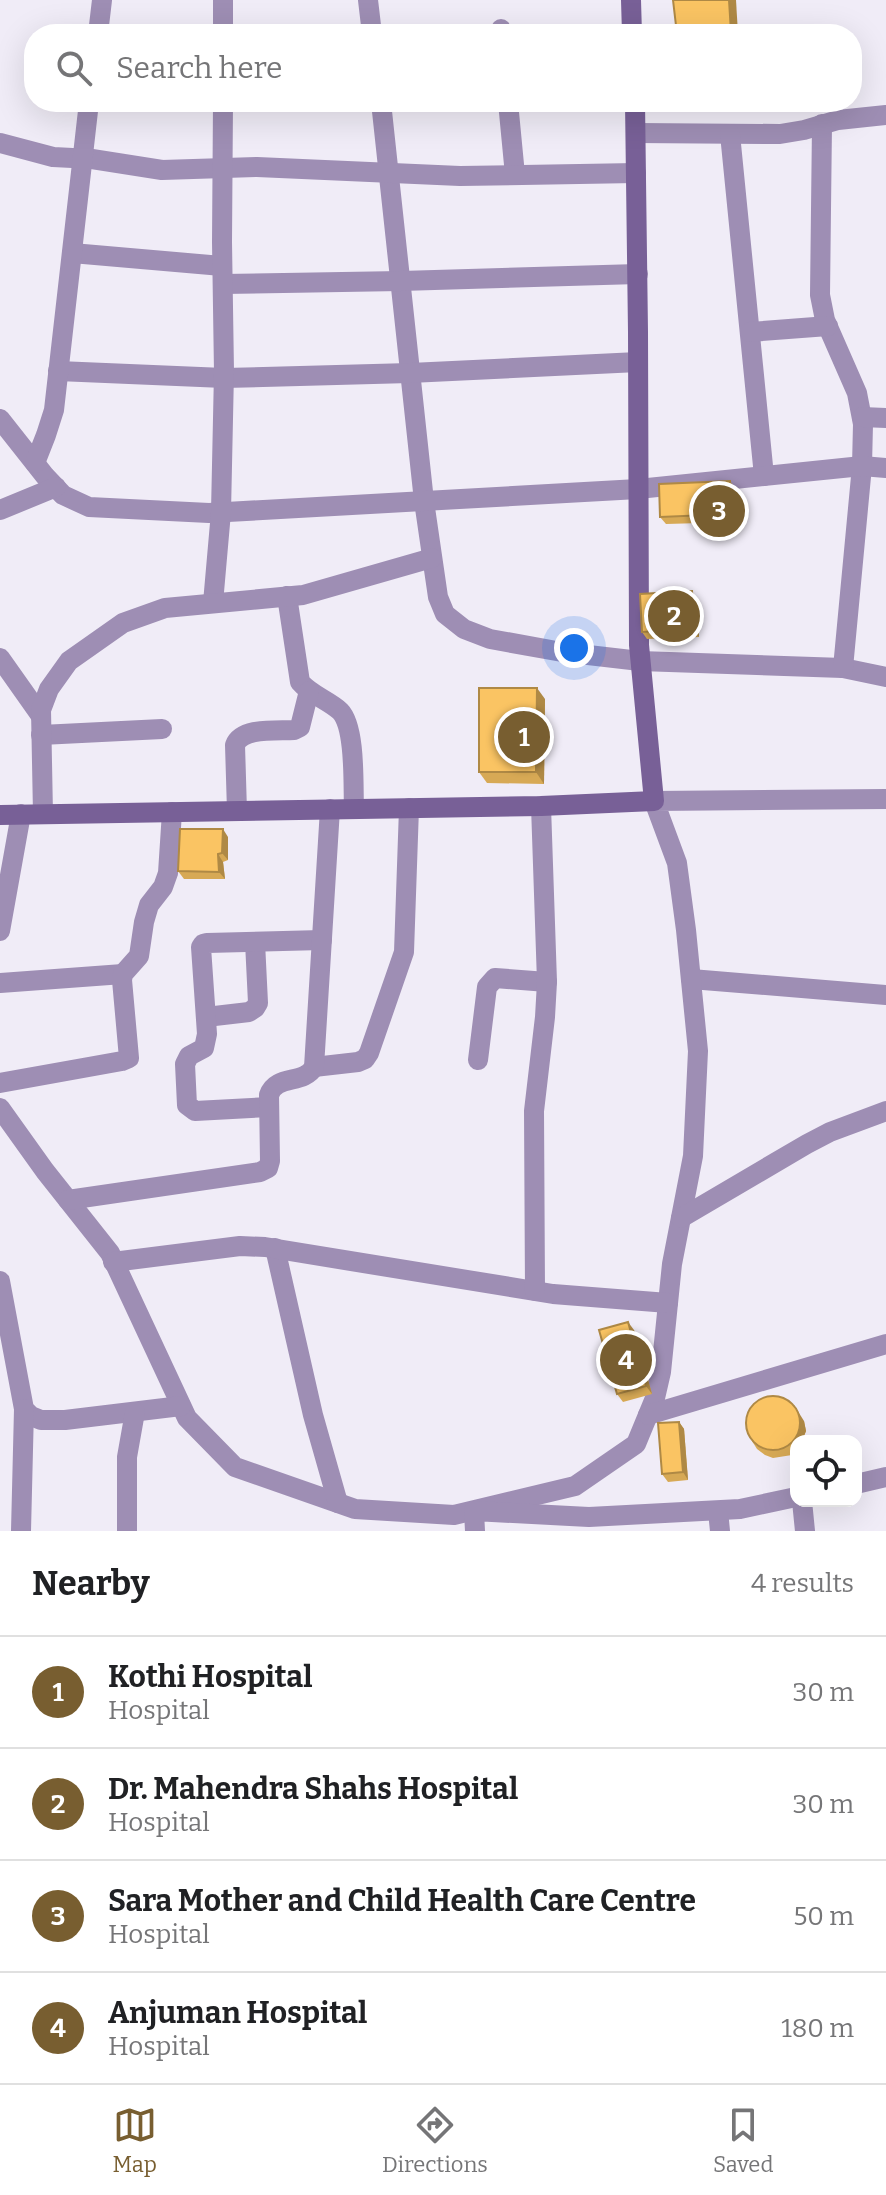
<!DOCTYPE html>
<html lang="en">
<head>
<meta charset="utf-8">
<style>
	:root { --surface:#fff; --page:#f6f6f6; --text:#202124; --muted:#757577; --line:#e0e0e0; --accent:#785e30 }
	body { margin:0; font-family:Bitter,serif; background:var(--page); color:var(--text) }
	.controls { position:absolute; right:24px; bottom:24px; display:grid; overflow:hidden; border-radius:16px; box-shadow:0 8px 32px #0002 }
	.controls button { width:72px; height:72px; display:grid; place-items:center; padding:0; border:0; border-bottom:2px solid var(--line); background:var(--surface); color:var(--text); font:40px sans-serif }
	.you { position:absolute; left:574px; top:648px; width:28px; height:28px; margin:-20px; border:6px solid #fff; border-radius:50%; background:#1a73e8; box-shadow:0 0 0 12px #1a73e833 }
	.badge { display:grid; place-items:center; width:52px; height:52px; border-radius:50%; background:var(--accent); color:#fff; font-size:26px; font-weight:700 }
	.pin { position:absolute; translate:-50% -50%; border:4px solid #fff; box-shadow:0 2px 8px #0006 }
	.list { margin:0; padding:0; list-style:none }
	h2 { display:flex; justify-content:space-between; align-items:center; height:104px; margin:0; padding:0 32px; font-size:34px }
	h2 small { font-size:26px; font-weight:400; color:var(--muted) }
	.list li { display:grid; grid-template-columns:52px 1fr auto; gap:24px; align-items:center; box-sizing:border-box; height:112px; padding:0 32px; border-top:2px solid var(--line) }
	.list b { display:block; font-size:30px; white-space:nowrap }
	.list p { margin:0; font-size:26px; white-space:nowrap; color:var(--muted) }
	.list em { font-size:26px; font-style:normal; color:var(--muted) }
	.icon { flex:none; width:44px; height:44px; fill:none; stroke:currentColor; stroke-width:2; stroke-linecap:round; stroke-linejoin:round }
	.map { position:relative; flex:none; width:886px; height:1531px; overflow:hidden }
	.search { position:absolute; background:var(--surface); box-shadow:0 8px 32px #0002; left:24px; right:24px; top:24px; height:88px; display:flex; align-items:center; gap:20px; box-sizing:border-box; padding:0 28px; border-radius:32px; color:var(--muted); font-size:30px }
	.sheet { height:552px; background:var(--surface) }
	nav { display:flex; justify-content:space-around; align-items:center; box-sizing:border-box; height:112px; border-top:2px solid var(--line); background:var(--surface); font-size:22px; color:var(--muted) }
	nav a { display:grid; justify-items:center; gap:4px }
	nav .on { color:var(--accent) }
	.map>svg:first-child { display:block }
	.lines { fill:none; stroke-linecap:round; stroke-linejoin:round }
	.street { stroke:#9e8eb4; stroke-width:20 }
	.secondary { stroke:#786097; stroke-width:20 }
	.wall { fill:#d7a955 }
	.shaded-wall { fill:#af8945 }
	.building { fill:#fac463; stroke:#af8945; stroke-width:2 }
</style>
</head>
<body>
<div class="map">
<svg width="886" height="1531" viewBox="0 0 886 1531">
	<rect width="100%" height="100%" fill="#f0ecf7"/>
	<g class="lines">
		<g class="street">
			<polyline points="223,0 223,34"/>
			<polyline points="368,0 372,34"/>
			<polyline points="501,29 501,34"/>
			<polyline points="98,34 102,0"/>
			<polyline points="381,102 424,501 438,597 445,614 464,629 490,639 562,652 640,661 843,668 886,677"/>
			<polyline points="508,102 515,175"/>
			<polyline points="822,124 820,295 825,320 857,393 863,424 862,466 843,668"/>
			<polyline points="636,133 780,134 804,130 838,120 886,115"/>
			<polyline points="730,134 764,476"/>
			<polyline points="0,143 53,157 92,159 162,170 257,167 460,176 636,173"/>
			<polyline points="72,253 222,266"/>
			<polyline points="223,284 401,281 638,274"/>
			<polyline points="750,332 828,326"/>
			<polyline points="58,371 224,378 410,373 638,362"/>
			<polyline points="862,417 886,418"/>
			<polyline points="0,419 45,476 63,495 89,507 209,513 638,489 862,466 886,468"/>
			<polyline points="35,463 46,435 54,410 89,102"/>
			<polyline points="0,510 56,487"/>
			<path d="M287 596 300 682C311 695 328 700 340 711 356 727 353 786 354 809"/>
			<polyline points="213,603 221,512 224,372 222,242 223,102"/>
			<polyline points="0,658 41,716"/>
			<polyline points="41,735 162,729"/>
			<path d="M237 811 235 745C242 727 276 731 294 730L300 727 309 691"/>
			<polyline points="43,814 41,710 49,689 69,661 123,623 165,608 303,595 432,558"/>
			<polyline points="0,931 21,814"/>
			<polyline points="691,979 886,995"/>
			<polyline points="0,983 123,974"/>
			<polyline points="206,1017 249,1012 255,1008 258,1003 255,942"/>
			<polyline points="478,1060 487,987 495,978 547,982"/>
			<polyline points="314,1067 358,1062 365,1059 369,1053 404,952 409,808"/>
			<polyline points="0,1083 122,1061 129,1058 122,980 123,974 139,956 144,922 149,905 163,887 168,873 172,812"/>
			<polyline points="269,1107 195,1111 187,1105 185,1064 189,1056 204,1048 207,1034 201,947 203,944 207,943 322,940"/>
			<polyline points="0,1108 45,1171 110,1253 187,1418 235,1467 355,1509 454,1515 575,1486 636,1444 655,1398 661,1372 672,1264 693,1156 698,1051 686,930 677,863 654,801 886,799"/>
			<path d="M68 1200 260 1172 268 1168 270 1161 269 1095C276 1074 304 1085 314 1067L330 809"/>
			<polyline points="681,1218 807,1144 830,1132 886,1111"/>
			<polyline points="275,1248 313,1415 338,1503"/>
			<polyline points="113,1262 240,1246 265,1247 553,1294 668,1303"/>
			<polyline points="0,1281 24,1409 31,1416 41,1420 65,1420 181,1406"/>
			<polyline points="535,1291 534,1111 545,1017 547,982 541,806"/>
			<polyline points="648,1415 886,1344"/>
			<polyline points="856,1484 886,1477"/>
			<polyline points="802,1501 805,1531"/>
			<polyline points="718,1511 720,1531"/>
			<polyline points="21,1531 24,1409"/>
			<polyline points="127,1531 127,1457 135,1412"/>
			<polyline points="475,1531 474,1511 589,1517 740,1509 796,1497"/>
		</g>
		<g class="secondary">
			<polyline points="631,0 632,34"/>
			<polyline points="0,815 541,806 654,801 639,645 638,332 635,102"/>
		</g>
	</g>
	<g class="wall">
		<polygon points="730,481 735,489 737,522 666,524 660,517"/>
		<polygon points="697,599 699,637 647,639 642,632"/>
		<polygon points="545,699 544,784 487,783 479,772"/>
		<polygon points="228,837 228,860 223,862 225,879 184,879 178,871"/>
		<polygon points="634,1330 652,1394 623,1402 617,1394"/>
		<polygon points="804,1421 806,1431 802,1441 796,1441 796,1451 792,1455 773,1458 765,1455 757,1449 752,1441"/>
		<polygon points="679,1422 684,1429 688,1480 668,1482 662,1474"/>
	</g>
	<g class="shaded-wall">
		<polygon points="729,0 736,0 738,34 732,34 731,32"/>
		<polygon points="730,481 735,489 737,522 731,514"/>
		<polygon points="692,591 697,599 699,637 693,629"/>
		<polygon points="537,688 545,699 544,784 536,772"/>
		<polygon points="223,829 228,837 228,860 222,853"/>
		<polygon points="218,854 223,862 225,879 219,872"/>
		<polygon points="628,1322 634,1330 652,1394 646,1386"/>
		<polygon points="794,1405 804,1421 806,1431 802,1441 796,1441 796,1444 794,1441"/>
		<polygon points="679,1422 684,1429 688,1480 683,1472"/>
	</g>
	<g class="building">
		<polygon points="673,0 729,0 731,32 710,34 677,34"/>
		<polygon points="730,481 731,514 660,517 659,484"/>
		<polygon points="692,591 693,629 642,632 640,594"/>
		<polygon points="479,688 537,688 536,772 479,772"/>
		<polygon points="180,829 223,829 222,853 218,854 219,872 178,871"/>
		<polygon points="628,1322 646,1386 617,1394 599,1330"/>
		<circle cx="773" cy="1423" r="27"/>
		<polygon points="679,1422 683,1472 662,1474 658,1423"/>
	</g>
</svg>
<div class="controls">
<button><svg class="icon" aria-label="locate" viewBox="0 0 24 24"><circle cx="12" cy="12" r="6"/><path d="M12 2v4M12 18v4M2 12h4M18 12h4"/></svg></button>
</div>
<div class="you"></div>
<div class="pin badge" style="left:524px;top:737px">1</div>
<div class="pin badge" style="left:674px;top:616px">2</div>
<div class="pin badge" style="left:719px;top:511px">3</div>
<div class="pin badge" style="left:626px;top:1360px">4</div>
<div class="search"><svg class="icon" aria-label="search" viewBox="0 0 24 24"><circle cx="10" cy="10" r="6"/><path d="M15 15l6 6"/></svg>Search here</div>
</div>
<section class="sheet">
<h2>Nearby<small>4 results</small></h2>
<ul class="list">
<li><span class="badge">1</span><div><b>Kothi Hospital</b><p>Hospital</p></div><em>30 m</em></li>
<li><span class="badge">2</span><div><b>Dr. Mahendra Shahs Hospital</b><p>Hospital</p></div><em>30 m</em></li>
<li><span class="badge">3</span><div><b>Sara Mother and Child Health Care Centre</b><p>Hospital</p></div><em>50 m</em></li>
<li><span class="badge">4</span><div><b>Anjuman Hospital</b><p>Hospital</p></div><em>180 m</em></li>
</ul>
</section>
<nav>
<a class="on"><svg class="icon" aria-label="map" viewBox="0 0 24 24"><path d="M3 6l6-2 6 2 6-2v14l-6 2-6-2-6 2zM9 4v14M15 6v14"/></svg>Map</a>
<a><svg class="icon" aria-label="directions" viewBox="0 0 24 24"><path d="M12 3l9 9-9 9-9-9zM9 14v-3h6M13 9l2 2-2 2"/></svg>Directions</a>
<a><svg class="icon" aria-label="saved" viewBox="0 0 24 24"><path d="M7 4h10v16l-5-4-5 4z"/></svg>Saved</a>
</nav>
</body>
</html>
